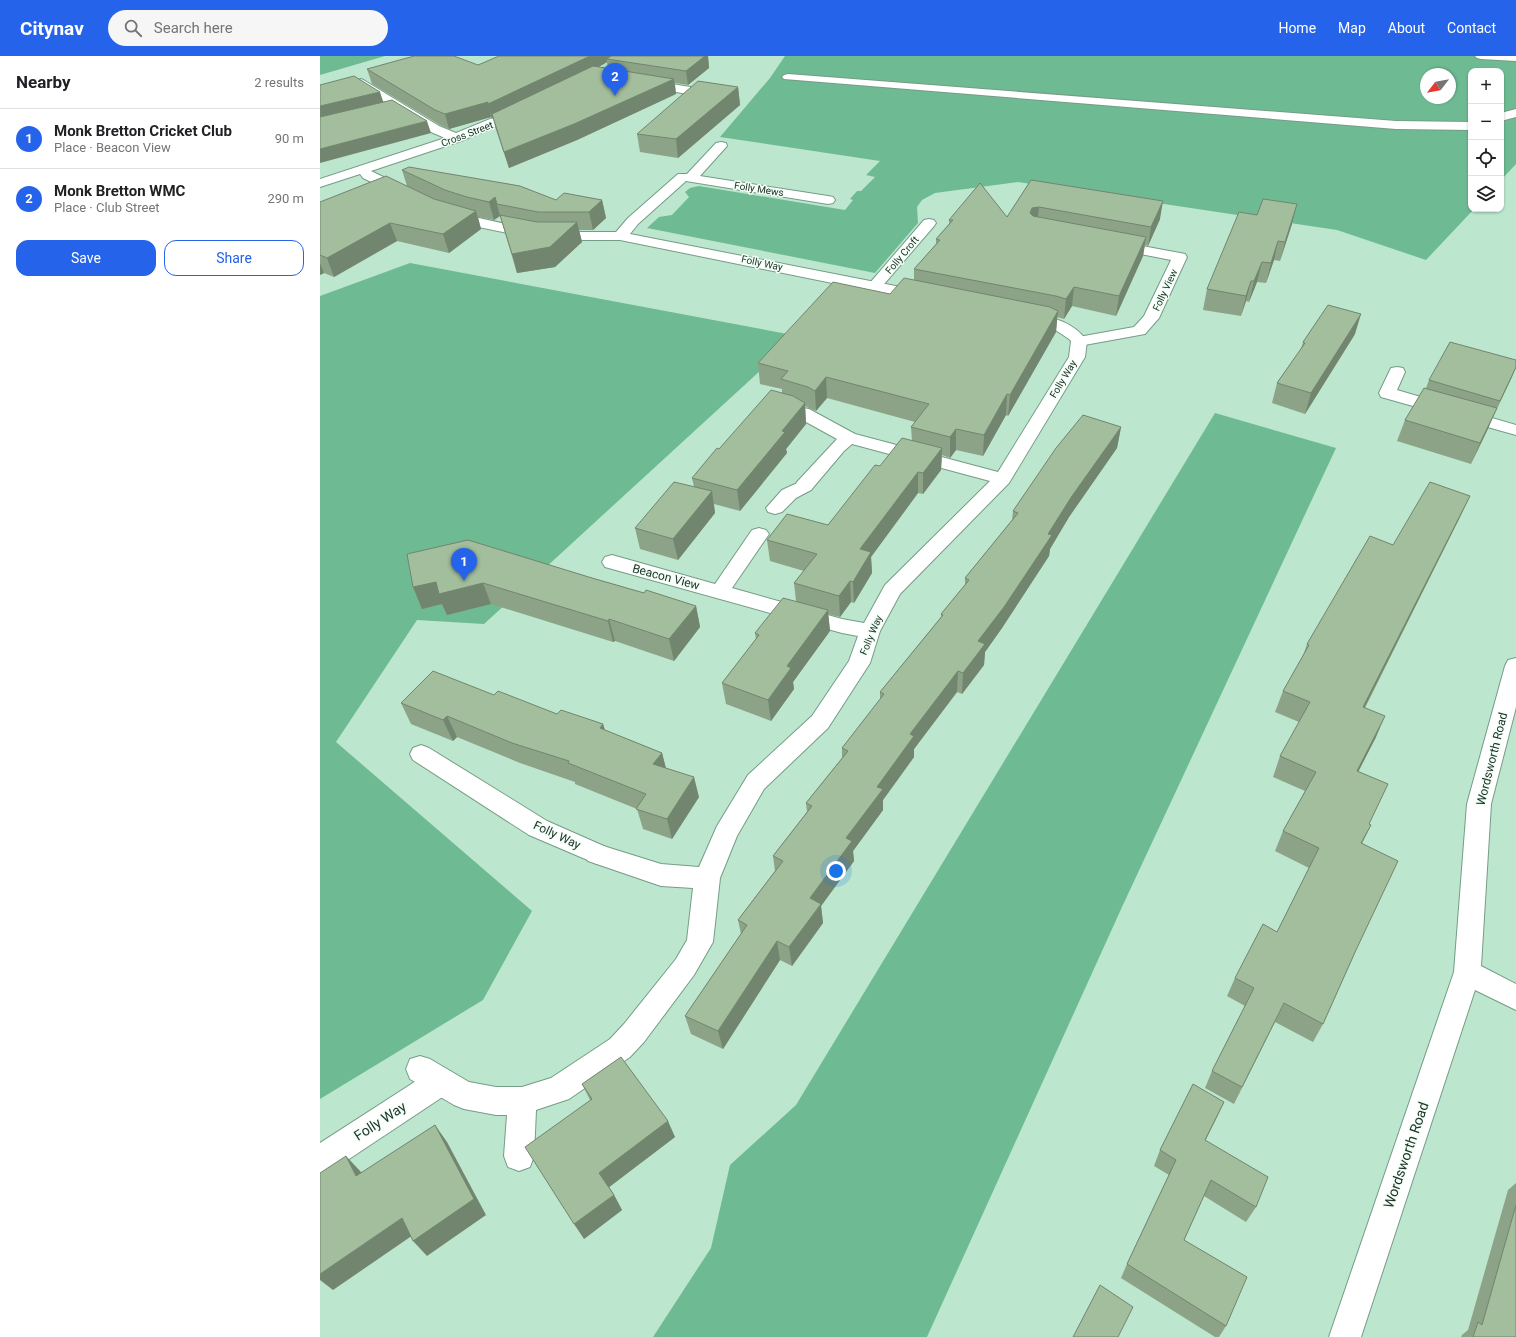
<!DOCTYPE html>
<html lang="en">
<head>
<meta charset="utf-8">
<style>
	:root { --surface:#fff; --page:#f6f6f6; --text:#202124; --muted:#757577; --line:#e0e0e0; --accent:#2563eb }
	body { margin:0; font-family:Roboto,sans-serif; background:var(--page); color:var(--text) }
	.controls { position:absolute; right:12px; top:12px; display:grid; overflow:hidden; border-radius:8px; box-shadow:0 1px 3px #0004 }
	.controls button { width:36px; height:36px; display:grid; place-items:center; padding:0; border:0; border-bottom:1px solid var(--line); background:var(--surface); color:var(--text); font:20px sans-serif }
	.compass { position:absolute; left:1100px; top:12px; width:36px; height:36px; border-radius:50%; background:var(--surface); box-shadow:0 1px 3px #0004; rotate:239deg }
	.you { position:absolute; left:516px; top:815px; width:14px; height:14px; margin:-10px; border:3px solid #fff; border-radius:50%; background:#1a73e8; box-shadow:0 0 0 6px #1a73e833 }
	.badge { display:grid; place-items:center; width:26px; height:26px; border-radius:50%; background:var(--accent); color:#fff; font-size:13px; font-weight:700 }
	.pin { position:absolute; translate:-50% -33px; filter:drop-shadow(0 1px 2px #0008) }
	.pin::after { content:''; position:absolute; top:21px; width:14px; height:12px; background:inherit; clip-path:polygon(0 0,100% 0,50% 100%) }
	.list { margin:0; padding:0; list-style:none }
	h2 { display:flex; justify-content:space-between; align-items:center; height:52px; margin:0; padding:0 16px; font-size:17px }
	h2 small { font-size:13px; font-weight:400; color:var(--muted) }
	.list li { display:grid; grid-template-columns:26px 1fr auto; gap:12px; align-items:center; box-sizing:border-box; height:60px; padding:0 16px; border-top:1px solid var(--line) }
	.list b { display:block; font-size:15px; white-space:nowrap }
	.list p { margin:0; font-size:13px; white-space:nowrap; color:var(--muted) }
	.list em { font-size:13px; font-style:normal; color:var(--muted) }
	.actions { display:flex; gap:8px; padding:12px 16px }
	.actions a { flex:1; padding:9px 0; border:1px solid var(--accent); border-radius:12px; text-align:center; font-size:14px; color:var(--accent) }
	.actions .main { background:var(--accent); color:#fff }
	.icon { flex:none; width:22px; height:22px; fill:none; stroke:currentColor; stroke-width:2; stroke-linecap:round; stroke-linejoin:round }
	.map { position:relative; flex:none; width:1196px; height:1281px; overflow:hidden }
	header { display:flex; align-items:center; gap:24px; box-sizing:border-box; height:56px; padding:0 20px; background:var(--accent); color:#fff }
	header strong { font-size:19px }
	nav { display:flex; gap:22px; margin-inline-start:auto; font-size:14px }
	.search { width:280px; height:36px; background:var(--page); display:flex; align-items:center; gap:10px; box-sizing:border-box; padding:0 14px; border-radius:22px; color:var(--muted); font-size:15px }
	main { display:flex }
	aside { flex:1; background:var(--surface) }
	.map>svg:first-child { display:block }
	.green { fill:#6ebb93; fill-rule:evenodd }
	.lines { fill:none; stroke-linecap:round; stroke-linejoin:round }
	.service-casing { stroke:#759c86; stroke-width:2 }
	.minor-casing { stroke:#759c86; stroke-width:2 }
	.service { fill:#fff; fill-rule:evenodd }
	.minor { fill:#fff; fill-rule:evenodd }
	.wall { fill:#8ca387; fill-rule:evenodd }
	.shaded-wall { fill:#72856e }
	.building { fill:#a3be9d; stroke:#72856e }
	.labels { text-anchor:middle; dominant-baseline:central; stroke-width:3; stroke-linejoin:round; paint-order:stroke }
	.far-street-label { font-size:10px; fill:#22332a; stroke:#f2fff7 }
	.street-label { font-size:12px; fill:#22332a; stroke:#f2fff7 }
	.near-street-label { font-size:14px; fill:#22332a; stroke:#f2fff7 }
</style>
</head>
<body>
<header>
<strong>Citynav</strong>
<div class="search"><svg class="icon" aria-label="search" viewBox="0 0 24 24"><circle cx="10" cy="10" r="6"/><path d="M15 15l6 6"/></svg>Search here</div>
<nav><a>Home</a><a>Map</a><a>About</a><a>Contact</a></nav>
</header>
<main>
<aside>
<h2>Nearby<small>2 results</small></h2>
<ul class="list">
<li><span class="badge">1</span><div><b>Monk Bretton Cricket Club</b><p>Place · Beacon View</p></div><em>90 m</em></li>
<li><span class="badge">2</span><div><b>Monk Bretton WMC</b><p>Place · Club Street</p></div><em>290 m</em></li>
</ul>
<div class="actions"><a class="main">Save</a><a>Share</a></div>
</aside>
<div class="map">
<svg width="1196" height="1281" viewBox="0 0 1196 1281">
	<rect width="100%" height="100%" fill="#bce6ce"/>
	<g class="green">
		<polygon points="0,0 65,0 0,19"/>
		<path d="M465 0H1196V108L1181 124V15H1151V153H1154L1106 204 1017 174 698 126 615 137 602 144 597 151 598 167 555 217 327 172 339 161 352 159 369 141 365 136 370 132 379 130 525 154 533 144 530 143 537 135H541L555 121 546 119 560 105 400 81 450 22ZM1106 18H1130V42H1106Z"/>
		<polygon points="90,207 478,280 164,568 97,564 16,686 212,855 163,944 0,1043 0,240"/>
		<polygon points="895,357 1016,392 802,851 607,1281 333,1281 391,1192 410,1109 476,1049"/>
	</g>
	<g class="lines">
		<defs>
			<g id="service">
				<polygon points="1155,0 1196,0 1196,5 1161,3 1157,2"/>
				<polygon points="468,18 1076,65 1151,66 1151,74 1076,73 464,23 462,21 464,19"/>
				<polygon points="1196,53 1196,61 1181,65 1181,57"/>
				<polygon points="609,163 614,164 616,167 614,170 559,234 554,236 549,234 546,231 549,228 604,164"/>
				<polygon points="795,185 860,197 865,198 867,201 839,262 825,278 759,290 753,288 751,285 753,282 814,271 824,260 851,204 790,192 788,189 790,186"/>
				<polygon points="484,424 491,426 493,430 491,434 476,442 462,456 455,458 448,456 446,452 462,434"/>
				<polygon points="101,689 109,692 227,765 286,791 289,798 286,805 277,808 209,779 93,704 90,698 93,692"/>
				<polygon points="120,1012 130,1016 134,1026 130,1036 11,1115 0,1119 0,1087 110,1016"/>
			</g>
			<g id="minor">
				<polygon points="41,23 45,25 119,70 136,77 197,52 205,52 207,55 205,58 141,85 51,115 88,133 90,136 88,139 78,139 43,122 40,118 0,131 0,123 125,82 111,76 37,29 35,27 37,25"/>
				<polygon points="327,24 395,35 399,36 401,39 399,42 395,43 323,30 321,28 323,26"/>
				<polygon points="401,86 406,87 407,90 380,120 508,140 513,141 515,144 513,147 508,148 366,125 318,168 310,178 601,235 606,237 609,240 606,243 601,245 300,184 222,184 144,168 127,163 125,160 127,157 132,156 222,176 296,176 308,162 358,118 367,118 396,87"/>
				<path d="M708 256C731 261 753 265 767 285L765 301 689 427 580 538 560 575 550 607 508 672 444 733 417 780 400 822 393 886 374 919 324 986 310 1001 249 1043 216 1054 214 1100 210 1111 199 1115 188 1111 184 1100 187 1059H176L144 1053 134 1049 90 1023 86 1013 90 1003 100 1000 110 1003 149 1026 176 1031H202L231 1022 290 983 304 968 356 903 367 884 373 832 341 830 268 805 265 798 268 791 277 788 341 808 379 811 397 770 428 719 492 660 529 605 538 580 522 577 285 511 282 506 285 501 292 499 395 528 432 474 439 472 446 474 449 478 412 532 522 563 544 567 565 529 670 425 532 388 524 395 491 434 484 436 477 434 475 430 477 426 517 383 477 361 474 357 477 353 483 352 489 353 535 378 678 416 749 301 751 285 749 283 731 271 702 264 700 261 702 258Z"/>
				<polygon points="1077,311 1083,312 1085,316 1077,334 1196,369 1196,379 1061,341 1059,337 1071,312"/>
				<polygon points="1196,602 1196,651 1171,748 1161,910 1196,928 1196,954 1155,934 1041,1281 1009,1281 1134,916 1147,748 1185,610 1188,604"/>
			</g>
		</defs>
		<use href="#service" class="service-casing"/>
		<use href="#minor" class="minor-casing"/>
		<use href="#service" class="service"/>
		<use href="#minor" class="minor"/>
	</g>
	<g class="wall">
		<path d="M185 0H388L389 12 368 29 355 27 356 38 257 84 189 112 176 74 173 62 172 63 171 61 129 73 120 69 52 28 47 13 158 9ZM287 6 288 13 278 11Z"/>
		<polygon points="418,31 420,49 358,102 320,96 317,78"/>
		<polygon points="82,114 236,144 282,144 286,162 273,174 259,174 262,186 235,211 197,217 180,160 174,164 158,161 161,173 129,197 77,185 14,221 4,217 0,219 0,146 87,130"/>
		<polygon points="711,124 840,163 828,190 825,189 823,200 796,260 752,250 744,263 737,261 736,276 688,360 686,359 663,400 636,394 630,402 622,399 621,414 603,438 598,437 551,501 552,517 534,547 531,546 520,561 508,558 510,575 473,626 474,633 451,665 406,648 402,627 436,583 435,577 476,545 474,527 484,515 450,505 447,484 508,469 560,410 592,385 591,371 595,366 507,342 496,355 489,352 485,350 486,368 466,393 467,397 420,455 394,448 395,457 358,504 320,493 315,472 374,431 372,422 399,393 462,337 462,333 440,328 438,307 570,238 594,224 594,213 616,188 616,183 629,168 629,164 687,161"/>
		<polygon points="937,159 972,168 960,205 954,204 946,227 937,226 929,246 926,245 921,260 883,254 887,233"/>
		<polygon points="1035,278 985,358 952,347 957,327 981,293 983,286"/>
		<polygon points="1196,311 1151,408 1077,385 1085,364 1106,332 1109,324"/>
		<polygon points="801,371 797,392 749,461 730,493 729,500 682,572 665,596 664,609 642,638 637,636 594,693 594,701 563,744 563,754 533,795 534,805 501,850 503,867 472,910 460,904 403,993 371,978 365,960 421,878 418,864 455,815 453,800 487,756 486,747 522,702 522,692 560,644 560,636 621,561 621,558 645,529 645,522 692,464 693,455"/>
		<polygon points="1150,440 1140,461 1045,652 1056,681 1038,715 1049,768 1051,769 1042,788 1036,894 1003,968 993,986 955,966 914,1048 885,1032 892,1015 925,950 907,940 915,922 957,876 989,812 955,795 963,775 985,735 953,721 960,700 979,666 955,656 963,635 983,600 987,588 1073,489"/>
		<polygon points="87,498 272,522 324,537 376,550 380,571 354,605 295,585 293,586 171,548 127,559 122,548 102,553 93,531"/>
		<polygon points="174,639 237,658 283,668 285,674 342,697 346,712 379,741 352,783 323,773 317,753 255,728 255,726 200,707 137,681 133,685 91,668 81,647"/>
		<polygon points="262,1028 355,1081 289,1131 294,1139 302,1154 264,1183 270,1044"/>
		<polygon points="904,1046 885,1085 936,1151 926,1166 884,1140 864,1184 906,1270 899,1281 895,1281 801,1222 807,1208 849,1119 834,1110 840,1094"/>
		<polygon points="1196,1127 1196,1281 1141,1281 1142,1279 1148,1274 1188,1134"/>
	</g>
	<g class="shaded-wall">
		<polygon points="270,0 297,0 287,3 287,6 269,17 172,58 173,62 172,63 168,48"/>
		<polygon points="385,0 388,0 389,12 368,29 366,15"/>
		<polygon points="354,23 356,38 257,84 189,112 184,96"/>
		<polygon points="418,31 420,49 358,102 356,83"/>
		<polygon points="60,36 64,48 0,63 0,50"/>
		<polygon points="168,46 171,61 129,73 125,58"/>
		<polygon points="107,65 111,77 0,107 0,93"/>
		<polygon points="175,141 180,160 174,164 169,146"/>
		<polygon points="282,144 286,162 273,174 269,156"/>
		<polygon points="843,145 840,163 828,190 831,171"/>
		<polygon points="977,148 972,168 960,205 965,186"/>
		<polygon points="719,151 717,170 710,157 712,152"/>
		<polygon points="156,155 161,173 129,197 123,178"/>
		<polygon points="257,166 262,186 235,211 197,217 192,198"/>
		<polygon points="70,167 77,185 14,221 7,202"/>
		<polygon points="826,181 823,200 796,260 799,240"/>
		<polygon points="958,185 954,204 946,227 951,207"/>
		<polygon points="942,206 937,226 929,246 934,225"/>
		<polygon points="0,207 4,217 0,219"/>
		<polygon points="931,225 926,245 921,260 926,240"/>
		<polygon points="754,231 752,250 744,263 746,243"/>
		<polygon points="738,255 736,276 688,360 690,339"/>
		<polygon points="1041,258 1035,278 985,358 991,337"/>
		<polygon points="1196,311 1192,321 1173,361 1180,345"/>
		<polygon points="506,321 507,342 496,355 495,335"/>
		<polygon points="687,338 686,359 663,400 664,379"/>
		<polygon points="485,347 486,368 466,393 467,397 420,455 417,434 462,375"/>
		<polygon points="1177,352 1168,373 1151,408 1160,387"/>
		<polygon points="801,371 797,392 749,461 730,493 729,500 682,572 665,596 664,609 642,638 643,617 658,585 728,478 752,440"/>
		<polygon points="636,373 636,394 630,402 630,381"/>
		<polygon points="622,392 621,414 603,438 603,417"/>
		<polygon points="598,416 598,437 551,501 552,517 534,547 533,526 540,493"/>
		<polygon points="392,435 395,457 358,504 353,483"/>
		<polygon points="1150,440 1140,461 1034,672 1043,651"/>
		<polygon points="530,525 531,546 520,561 519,540"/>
		<polygon points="116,526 163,527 171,548 127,559 122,548 102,553 93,531"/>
		<polygon points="376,550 380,571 354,605 349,583"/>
		<polygon points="508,554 510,575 473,626 474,633 451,665 448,644 467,610"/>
		<polygon points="289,563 295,585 293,586 288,565"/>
		<polygon points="638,615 637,636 594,693 594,701 563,744 563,754 533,795 534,805 501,850 503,867 472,910 469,891 490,842 557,731 590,678"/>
		<polygon points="127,660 137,681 133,685 123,664"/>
		<polygon points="1065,660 1056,681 1028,736 1037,715"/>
		<polygon points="283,668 289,688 280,672"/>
		<polygon points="342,697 347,717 333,708"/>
		<polygon points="374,721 379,741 352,783 347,763"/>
		<polygon points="457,885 460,904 403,993 398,975"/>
		<polygon points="904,1046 896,1063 877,1101 885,1084"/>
		<polygon points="348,1065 355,1081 288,1132 279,1117"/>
		<polygon points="115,1069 127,1086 166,1159 107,1200 93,1185"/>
		<polygon points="26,1100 41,1116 51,1136 36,1120"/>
		<polygon points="294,1139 302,1154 264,1183 254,1168"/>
		<polygon points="82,1162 96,1177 13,1234 0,1224 0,1218"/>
	</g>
	<g class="building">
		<polygon points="94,0 134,0 158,9 179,0 270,0 168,48 168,46 125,58 115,54 47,13"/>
		<polygon points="291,0 385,0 366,15 287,3"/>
		<polygon points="273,10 354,23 254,68 184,96 172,58"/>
		<polygon points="34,20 60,36 0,50 0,29"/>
		<polygon points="378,25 418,31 356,83 317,78"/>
		<polygon points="72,44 107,65 0,93 0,61"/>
		<polygon points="89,111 200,130 236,144 244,137 282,144 269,156 218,156 177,148 175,141 169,146 147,141 125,134 82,114"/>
		<polygon points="66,120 114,143 156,155 123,178 70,167 7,202 0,199 0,146"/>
		<polygon points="711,124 843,145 831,171 719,151 712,152 710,157 713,160 826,181 799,240 754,231 746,243 736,240 594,213 620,184 616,183 633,164 629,164 660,127 687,161"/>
		<polygon points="943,143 977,148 965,186 958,185 951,207 942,206 934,225 931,225 926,240 887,233 919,156 937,159"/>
		<polygon points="180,159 217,166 257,166 230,191 192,198"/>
		<polygon points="584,222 730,251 738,255 690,339 687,338 664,379 636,373 630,381 591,371 609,348 506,321 495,335 488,331 461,323 468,315 438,307 513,226 570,238"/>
		<polygon points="1008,249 1041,258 991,337 957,327 985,287 983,286"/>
		<polygon points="1130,286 1196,304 1196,311 1180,345 1109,324"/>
		<polygon points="1104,332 1177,352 1160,387 1085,364"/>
		<polygon points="451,334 473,340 485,347 462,375 465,376 417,434 372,422 397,392 399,393"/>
		<polygon points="763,359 801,371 752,440 728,478 732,479 684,551 658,585 665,588 643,617 638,615 590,678 594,680 557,731 563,733 526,782 532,785 490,842 501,848 469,891 457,885 398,975 365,960 427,869 418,864 463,805 453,800 492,750 486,747 528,695 522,692 564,638 560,636 623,559 621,558 649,524 645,522 698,457 693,455 736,392"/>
		<polygon points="582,382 622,392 603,417 598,416 540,493 551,496 533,526 530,525 519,540 474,527 497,498 447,484 467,458 508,469 555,409 560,410"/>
		<polygon points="354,426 392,435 353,483 315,472"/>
		<polygon points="1110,426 1150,440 1043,651 1065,660 1037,715 1068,728 1049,768 1051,769 1041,787 1078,805 1036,894 1003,968 964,947 922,1031 892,1015 934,932 915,922 943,868 957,876 999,792 963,775 996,716 960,700 990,646 963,635 989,589 987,588 1050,480 1073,489"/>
		<polygon points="148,484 272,522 324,537 326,534 376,550 349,583 289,563 288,565 163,527 119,538 116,526 93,531 87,498"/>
		<polygon points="463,542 508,554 467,610 471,612 448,644 402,627 439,579 435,577"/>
		<polygon points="113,615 174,639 178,635 237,658 241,654 283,668 280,672 342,697 333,708 374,721 347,763 316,753 326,738 248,707 249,705 192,687 127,660 123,664 81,647"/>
		<polygon points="301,1001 348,1065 279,1117 294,1139 254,1168 205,1091 272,1043 262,1028"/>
		<polygon points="873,1028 904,1046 885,1084 948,1121 936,1151 891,1124 864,1184 927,1221 906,1270 807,1208 856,1104 840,1094"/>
		<polygon points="115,1069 154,1143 93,1185 82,1162 0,1218 0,1117 26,1100 36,1120"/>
		<polygon points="1196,1149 1196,1281 1153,1281 1158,1266 1162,1269"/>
		<polygon points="780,1229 813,1251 798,1281 753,1281"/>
	</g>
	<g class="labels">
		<g class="far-street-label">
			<text transform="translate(147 78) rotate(-21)">Cross Street</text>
			<text transform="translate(439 133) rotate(9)">Folly Mews</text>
			<text transform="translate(582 199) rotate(-50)">Folly Croft</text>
			<text transform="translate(442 207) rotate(12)">Folly Way</text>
			<text transform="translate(845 234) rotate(-65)">Folly View</text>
			<text transform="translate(743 323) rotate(-59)">Folly Way</text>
			<text transform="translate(551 579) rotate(-67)">Folly Way</text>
		</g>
		<g class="street-label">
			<text transform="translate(346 521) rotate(15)">Beacon View</text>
			<text transform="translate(1172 703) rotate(-76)">Wordsworth Road</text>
			<text transform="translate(237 779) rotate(25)">Folly Way</text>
		</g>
		<g class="near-street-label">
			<text transform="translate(60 1065) rotate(-33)">Folly Way</text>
			<text transform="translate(1086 1099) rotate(-71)">Wordsworth Road</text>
		</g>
	</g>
</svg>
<div class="controls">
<button>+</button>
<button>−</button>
<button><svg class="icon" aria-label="locate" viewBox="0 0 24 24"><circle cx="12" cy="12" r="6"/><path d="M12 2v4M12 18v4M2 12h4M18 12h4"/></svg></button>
<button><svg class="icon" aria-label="layers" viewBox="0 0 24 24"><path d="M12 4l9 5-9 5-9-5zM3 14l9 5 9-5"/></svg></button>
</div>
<svg class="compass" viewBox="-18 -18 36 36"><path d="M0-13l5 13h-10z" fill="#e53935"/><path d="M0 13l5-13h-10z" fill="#757577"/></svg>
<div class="you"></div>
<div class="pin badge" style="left:144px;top:525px">1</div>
<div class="pin badge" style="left:295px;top:40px">2</div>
</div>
</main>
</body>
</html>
